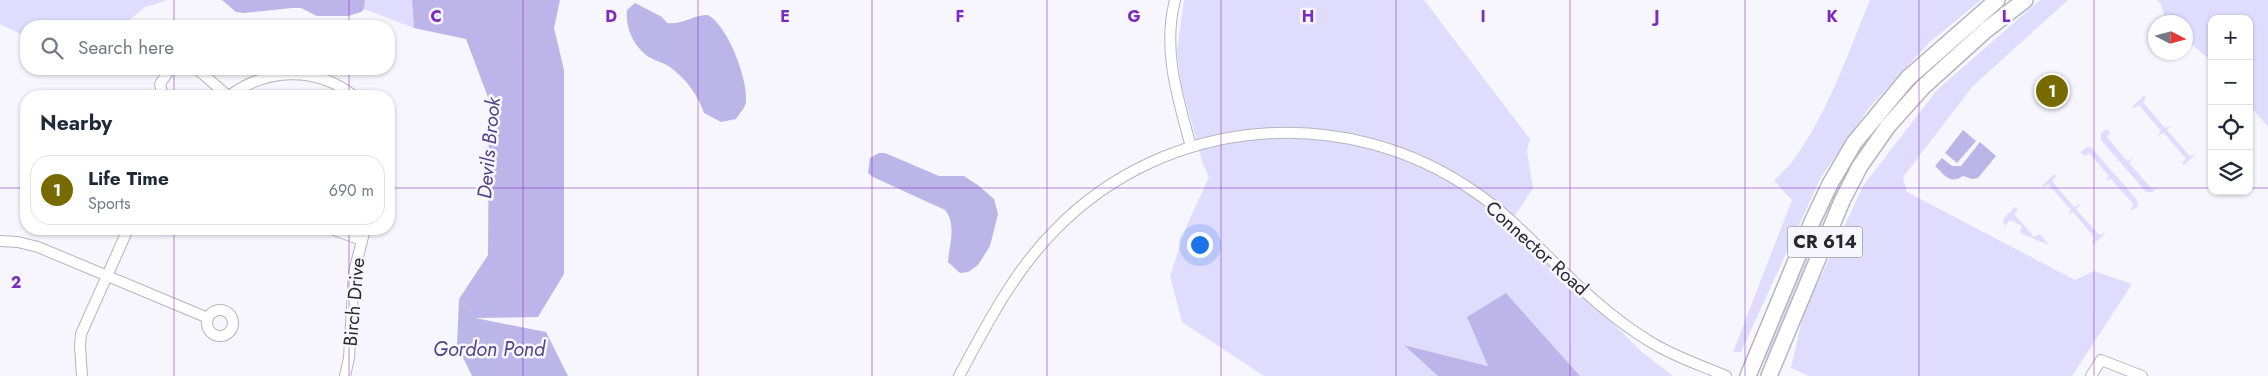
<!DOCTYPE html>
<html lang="en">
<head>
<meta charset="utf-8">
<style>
	:root { --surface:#fff; --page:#f6f6f7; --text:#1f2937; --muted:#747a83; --line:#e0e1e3; --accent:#776a01 }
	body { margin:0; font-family:Jost,sans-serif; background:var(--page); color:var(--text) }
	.controls { position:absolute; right:15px; top:15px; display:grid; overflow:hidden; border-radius:10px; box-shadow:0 1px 4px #0004 }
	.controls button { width:45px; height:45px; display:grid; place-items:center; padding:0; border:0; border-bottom:1px solid var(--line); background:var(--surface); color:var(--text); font:25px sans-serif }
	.compass { position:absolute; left:2148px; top:15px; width:45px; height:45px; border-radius:50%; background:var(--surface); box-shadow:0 1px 4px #0004; rotate:96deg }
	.you { position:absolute; left:1199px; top:244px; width:18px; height:18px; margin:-12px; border:4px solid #fff; border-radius:50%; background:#1a73e8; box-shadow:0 0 0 8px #1a73e833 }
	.badge { display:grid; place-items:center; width:32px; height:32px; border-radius:50%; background:var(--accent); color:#fff; font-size:16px; font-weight:700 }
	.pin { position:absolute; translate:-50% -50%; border:2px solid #fff; box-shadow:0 1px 5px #0006 }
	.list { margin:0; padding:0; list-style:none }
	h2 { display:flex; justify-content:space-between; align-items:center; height:65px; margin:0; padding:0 20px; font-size:21px }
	h2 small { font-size:16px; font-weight:400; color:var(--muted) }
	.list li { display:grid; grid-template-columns:32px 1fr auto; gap:15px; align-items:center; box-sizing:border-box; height:70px; margin:0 10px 10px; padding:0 10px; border:1px solid var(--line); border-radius:20px }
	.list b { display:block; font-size:19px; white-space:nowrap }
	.list p { margin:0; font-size:16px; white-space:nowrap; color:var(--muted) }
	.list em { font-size:16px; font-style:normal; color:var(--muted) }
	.icon { flex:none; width:28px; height:28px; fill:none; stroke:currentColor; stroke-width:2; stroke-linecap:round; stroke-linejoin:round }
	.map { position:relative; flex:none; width:2268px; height:376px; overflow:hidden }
	.search { position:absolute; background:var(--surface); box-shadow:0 1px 4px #0004; left:20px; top:20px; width:375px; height:55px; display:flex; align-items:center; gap:12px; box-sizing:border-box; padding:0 18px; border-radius:20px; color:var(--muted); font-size:19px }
	.panel { position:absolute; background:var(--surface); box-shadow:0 1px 4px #0004; left:20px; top:90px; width:375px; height:145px; border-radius:20px }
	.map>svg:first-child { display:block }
	.green { fill:#e0dcfd }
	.forest { fill:#bdb5e9 }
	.water { fill:#bcb5e8 }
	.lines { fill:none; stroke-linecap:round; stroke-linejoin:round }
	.stream { stroke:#bcb5e8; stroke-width:2.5 }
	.minor-casing { stroke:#b6b5bd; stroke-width:12 }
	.highway-casing { stroke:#b6b5bd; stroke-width:18 }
	.minor { stroke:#fff; stroke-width:10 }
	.highway { stroke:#fff; stroke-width:15 }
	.grid { fill:none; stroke:#7b2cbf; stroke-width:1; stroke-opacity:0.55 }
	.labels { text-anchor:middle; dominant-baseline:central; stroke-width:5; stroke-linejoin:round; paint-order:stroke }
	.shield { fill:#f7f6fe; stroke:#67666b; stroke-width:1 }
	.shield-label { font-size:18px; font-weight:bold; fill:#29292c }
	.street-label { font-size:19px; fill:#29292c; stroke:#f7f6fe }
	.water-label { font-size:20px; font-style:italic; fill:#524584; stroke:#f7f6fe }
	.grid-label { font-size:16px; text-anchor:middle; font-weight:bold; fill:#7b2cbf; stroke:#f7f6fe; stroke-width:5; stroke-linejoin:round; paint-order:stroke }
</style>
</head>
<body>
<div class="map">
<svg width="2268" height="376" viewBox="0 0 2268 376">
	<rect width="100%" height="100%" fill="#f7f6fe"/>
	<g class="green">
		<polygon points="0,0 168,0 145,7 122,26 26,26 26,37 0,24"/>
		<polygon points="365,0 412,0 414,28 364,9"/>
		<polygon points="1184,0 1424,0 1530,139 1527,151 1533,188 1511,222 1642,352 1673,376 1580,376 1506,293 1489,366 1405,345 1438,376 1264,376 1182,322 1170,276 1187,225 1209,177 1203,164 1181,84 1177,50"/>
		<path d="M1870 0H1981L1930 42 1869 108 1821 177 1741 352H1733L1792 200 1774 181C1781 173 1790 166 1795 158 1829 110 1848 53 1870 0Z"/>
		<polygon points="2040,0 2068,0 1973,86 1903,177 1907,192 2075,280 2094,271 2132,284 2072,376 1809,376 1791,368 1803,315 1863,186 1937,90"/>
		<polygon points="2157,0 2268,0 2268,127 2249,105 2249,19 2212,19 2212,62 2186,39 2186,22 2166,22 2161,4"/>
		<polygon points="2144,95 2146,98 2143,102 2165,128 2171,125 2167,130 2190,156 2196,154 2184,165 2182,163 2186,159 2164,133 2157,136 2161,131 2139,105 2134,108 2132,107"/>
		<polygon points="2104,130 2108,130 2110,133 2107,137 2127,161 2133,158 2129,163 2152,189 2157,187 2153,192 2146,192 2101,140 2101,134"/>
		<polygon points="1864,137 1867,140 1825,217 1769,355 1762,365 1833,193"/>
		<polygon points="2087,147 2092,148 2137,200 2138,206 2133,210 2130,209 2134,205 2111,179 2105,181 2109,176 2089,153 2085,156 2080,152"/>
		<polygon points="2054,174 2056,176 2052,181 2074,207 2081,204 2076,209 2099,235 2106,232 2094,244 2092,242 2095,238 2073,212 2068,215 2071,210 2048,184 2044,187 2042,186"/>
		<polygon points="2015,207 2018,210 2014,214 2034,237 2040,234 2049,245 2020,233 2022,226 2010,220 2005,226 2003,222 2004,218"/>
	</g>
	<g class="forest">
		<polygon points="222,0 365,0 364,9 361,12 348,16 317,16 301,8 292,8 244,13 236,12"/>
		<polygon points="412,0 560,0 554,28 564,70 564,274 538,317 475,318 459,299 488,255 489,100 466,39 414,28"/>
		<polygon points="1506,293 1580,376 1438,376 1404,345 1488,366 1467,317"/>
	</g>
	<g class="water">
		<path d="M635 3 662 17 667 23C682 25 693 15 708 15 728 26 748 79 746 102 745 108 739 114 736 119L721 122 704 113C698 95 686 79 670 67 664 63 656 61 649 57 634 47 625 28 627 10Z"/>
		<polygon points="1963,130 1976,141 1957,163 1945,153"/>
		<path d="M1980 142 1996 156 1978 178 1972 179 1963 176C1950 185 1945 175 1935 166L1942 158 1952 166H1961Z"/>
		<path d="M879 153H885L939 176H964L979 186 994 199 998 214 990 246 978 265 968 272 960 273 948 262C949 246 957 224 945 210L873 177 868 173 870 158Z"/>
		<polygon points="459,299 475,318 546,332 568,376 472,376 457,345"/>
	</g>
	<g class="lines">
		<polyline class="stream" points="475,318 512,287 495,197 510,76 529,56 521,0"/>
		<defs>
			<g id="minor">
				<path d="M1175 0C1162 51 1178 98 1191 147"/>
				<polyline points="197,69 228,96"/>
				<polyline points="163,96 160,84 170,69"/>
				<path d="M229 96C267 68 316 66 354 96"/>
				<polyline points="332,229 361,240"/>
				<polyline points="0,241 18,242 38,247 208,318"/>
				<circle cx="220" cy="323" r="13"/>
				<polyline points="82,376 80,346 81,334 128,229"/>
				<polyline points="345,376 349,358 354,272 365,229"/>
				<path d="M959 376C987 324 1014 271 1056 229 1167 116 1345 101 1475 192 1516 220 1547 258 1584 291 1606 311 1631 331 1656 345 1678 358 1703 366 1726 376"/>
				<polyline points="2091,376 2101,360 2142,376"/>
			</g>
			<g id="highway">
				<polyline points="1748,376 1812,222 1830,184 1854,143 1908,78 1997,0"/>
				<polyline points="1769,376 1842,201 1860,166 1888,126 1923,87 1986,30 2025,0"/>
			</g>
		</defs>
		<use href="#minor" class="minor-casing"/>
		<use href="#highway" class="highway-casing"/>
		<use href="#minor" class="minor"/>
		<use href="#highway" class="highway"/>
	</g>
	<path class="grid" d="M174 0V26M349 0V26M523 0V376M698 0V376M872 0V376M1047 0V376M1221 0V376M1396 0V376M1570 0V376M1745 0V376M1919 0V376M2094 0V376M174 69V96M349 69V96M0 188H26M389 188H2212M2249 188H2268M174 229V376M349 229V376"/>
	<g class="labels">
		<rect class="shield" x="1787.5" y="226.5" width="75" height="31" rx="4"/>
		<g class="shield-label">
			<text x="1825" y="242">CR 614</text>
		</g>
		<g class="street-label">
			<text transform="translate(1537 248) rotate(42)">Connector Road</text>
			<text transform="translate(354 302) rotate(-85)">Birch Drive</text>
		</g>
		<g class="water-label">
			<text transform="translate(489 148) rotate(-85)">Devils Brook</text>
			<text x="489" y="349">Gordon Pond</text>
		</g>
	</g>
	<g class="grid-label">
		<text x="436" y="22">C</text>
		<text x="611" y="22">D</text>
		<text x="785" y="22">E</text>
		<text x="960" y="22">F</text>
		<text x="1134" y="22">G</text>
		<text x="1308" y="22">H</text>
		<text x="1483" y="22">I</text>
		<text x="1657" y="22">J</text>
		<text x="1832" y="22">K</text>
		<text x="2006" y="22">L</text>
		<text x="16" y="288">2</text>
	</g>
</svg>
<div class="controls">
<button>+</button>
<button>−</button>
<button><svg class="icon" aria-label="locate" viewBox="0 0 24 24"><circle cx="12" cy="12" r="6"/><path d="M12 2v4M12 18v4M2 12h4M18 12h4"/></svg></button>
<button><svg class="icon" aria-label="layers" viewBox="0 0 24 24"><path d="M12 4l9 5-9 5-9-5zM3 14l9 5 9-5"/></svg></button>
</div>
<svg class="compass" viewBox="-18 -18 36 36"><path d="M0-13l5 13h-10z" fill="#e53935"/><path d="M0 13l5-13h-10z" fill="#747a83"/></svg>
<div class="you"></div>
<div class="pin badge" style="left:2052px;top:91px">1</div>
<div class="search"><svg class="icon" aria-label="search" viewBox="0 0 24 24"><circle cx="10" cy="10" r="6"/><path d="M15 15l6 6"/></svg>Search here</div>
<section class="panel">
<h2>Nearby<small></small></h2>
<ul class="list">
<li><span class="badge">1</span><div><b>Life Time</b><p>Sports</p></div><em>690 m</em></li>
</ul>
</section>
</div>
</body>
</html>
